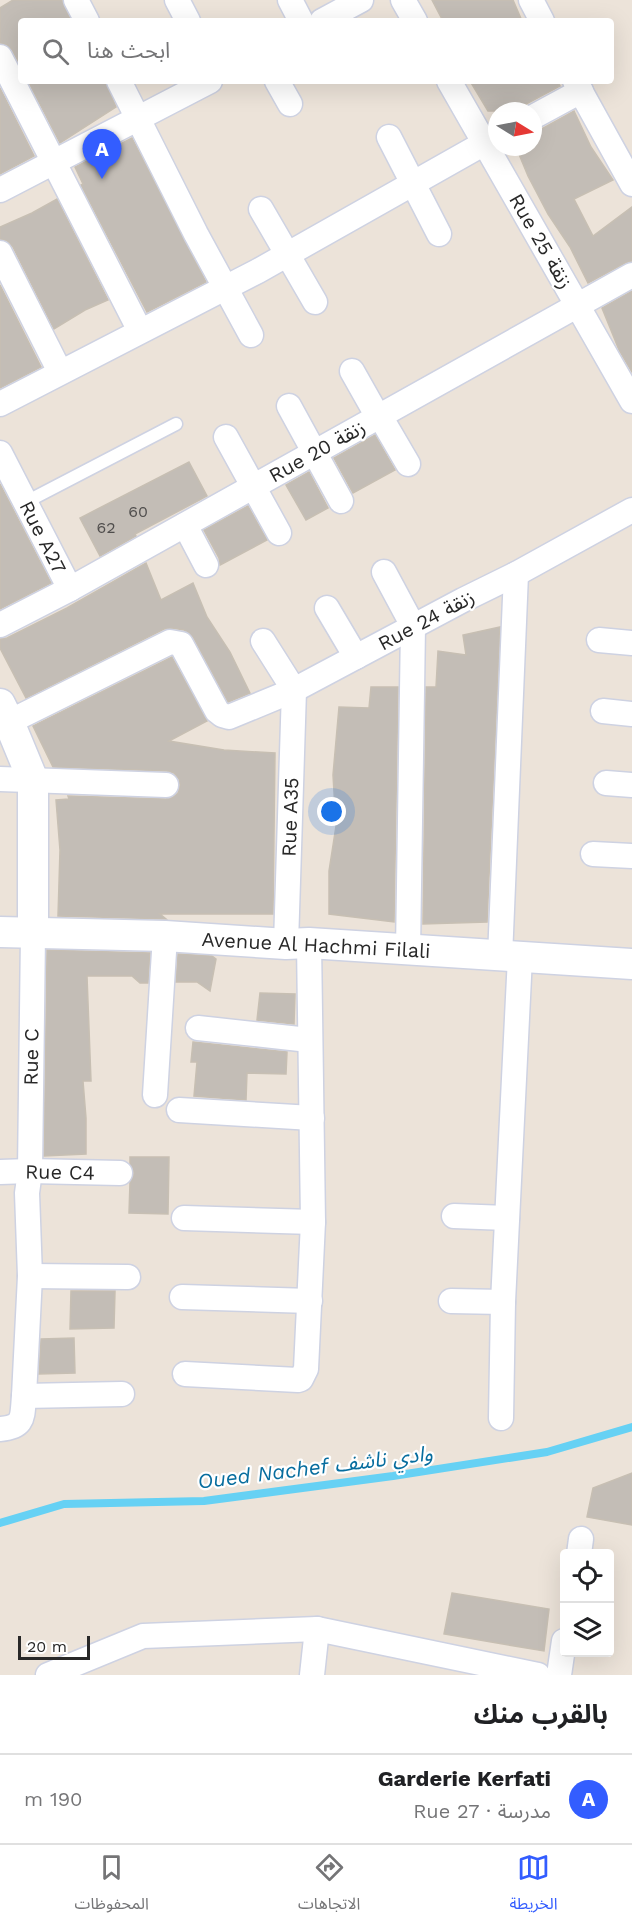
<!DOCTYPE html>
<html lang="ar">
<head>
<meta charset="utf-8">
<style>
	:root { --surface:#fff; --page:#f6f6f6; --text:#202124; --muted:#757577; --line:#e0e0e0; --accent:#335dff }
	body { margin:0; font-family:"Work Sans","Noto Sans Arabic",sans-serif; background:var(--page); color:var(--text); direction:rtl }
	.controls { position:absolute; right:18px; bottom:18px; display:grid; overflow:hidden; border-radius:6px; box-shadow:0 6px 24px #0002 }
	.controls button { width:54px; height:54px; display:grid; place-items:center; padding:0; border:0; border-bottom:2px solid var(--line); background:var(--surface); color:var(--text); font:30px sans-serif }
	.compass { position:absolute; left:488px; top:102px; width:54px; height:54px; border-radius:50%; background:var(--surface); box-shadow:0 6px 24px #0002; rotate:100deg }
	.scale { position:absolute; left:18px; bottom:15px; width:72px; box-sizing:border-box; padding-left:6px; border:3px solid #282828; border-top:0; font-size:16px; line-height:21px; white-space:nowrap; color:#282828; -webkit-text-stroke:4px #fff; paint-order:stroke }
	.you { position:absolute; left:332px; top:812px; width:21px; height:21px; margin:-15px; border:4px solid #fff; border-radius:50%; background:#1a73e8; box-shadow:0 0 0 9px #1a73e833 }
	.badge { display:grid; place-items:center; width:39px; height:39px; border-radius:50%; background:var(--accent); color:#fff; font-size:20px; font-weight:700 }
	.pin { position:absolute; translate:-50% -50px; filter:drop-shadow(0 2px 3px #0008) }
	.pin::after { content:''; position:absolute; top:32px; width:21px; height:18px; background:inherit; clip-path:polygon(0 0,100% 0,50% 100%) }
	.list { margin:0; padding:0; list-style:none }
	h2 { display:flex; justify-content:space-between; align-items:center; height:78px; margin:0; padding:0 24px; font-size:26px }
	h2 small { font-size:20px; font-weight:400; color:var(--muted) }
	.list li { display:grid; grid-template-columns:39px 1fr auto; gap:18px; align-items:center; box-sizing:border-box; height:90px; padding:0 24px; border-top:2px solid var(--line) }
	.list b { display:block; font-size:22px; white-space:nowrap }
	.list p { margin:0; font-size:20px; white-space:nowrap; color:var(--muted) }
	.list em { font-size:20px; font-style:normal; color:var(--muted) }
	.icon { flex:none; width:33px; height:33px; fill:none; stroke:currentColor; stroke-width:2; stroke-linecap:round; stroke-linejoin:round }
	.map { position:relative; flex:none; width:632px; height:1675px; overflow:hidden; direction:ltr }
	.search { position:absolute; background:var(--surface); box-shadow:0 6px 24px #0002; left:18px; right:18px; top:18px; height:66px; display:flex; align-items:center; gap:15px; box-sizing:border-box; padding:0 21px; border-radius:6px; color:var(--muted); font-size:22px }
	.sheet { height:168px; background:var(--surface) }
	nav { display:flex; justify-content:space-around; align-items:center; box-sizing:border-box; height:84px; border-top:2px solid var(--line); background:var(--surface); font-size:16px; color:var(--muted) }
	nav a { display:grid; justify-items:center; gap:3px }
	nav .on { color:var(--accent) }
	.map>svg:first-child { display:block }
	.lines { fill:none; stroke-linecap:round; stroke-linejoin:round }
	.stream { stroke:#66d1f4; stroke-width:8 }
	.building { fill:#c3bdb6; stroke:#c7bfb3; stroke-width:1.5 }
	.service-casing { stroke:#ced2e2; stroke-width:15 }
	.minor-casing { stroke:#ced2e2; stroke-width:27 }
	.tertiary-casing { stroke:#ced2e2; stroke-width:33 }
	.service { stroke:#fff; stroke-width:12 }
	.minor { stroke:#fff; stroke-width:24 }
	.tertiary { stroke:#fff; stroke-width:30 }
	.labels { text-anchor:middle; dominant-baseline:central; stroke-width:4.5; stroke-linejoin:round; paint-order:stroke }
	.number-label { font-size:16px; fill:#4f4d4c }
	.street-label { font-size:20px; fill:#282828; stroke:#fff }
	.water-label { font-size:21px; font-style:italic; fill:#076d9e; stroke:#fff }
</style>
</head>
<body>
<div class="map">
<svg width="632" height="1675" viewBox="0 0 632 1675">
	<rect width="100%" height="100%" fill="#ece3d9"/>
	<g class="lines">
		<polyline class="stream" points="0,1523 64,1504 204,1501 393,1476 547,1452 632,1427"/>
	</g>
	<g class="building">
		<polygon points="13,0 62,0 71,21 21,21 21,67 12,50 7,45 0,43 0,8"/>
		<polygon points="432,0 513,0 522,21 443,21"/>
		<polygon points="28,81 105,81 116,107 60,143"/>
		<polygon points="470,81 557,81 560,86 526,104 520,111 488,111"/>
		<polygon points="0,88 34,156 0,174"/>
		<polygon points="574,111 591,147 613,180 574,199 593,236 632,207 632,261 625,263 588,283 570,247 548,214 528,176 516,147 533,147 533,131 540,130"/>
		<polygon points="132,138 206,282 147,312 81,185 83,184 75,167"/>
		<polygon points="57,199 108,300 85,310 54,329 13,247 7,241 0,239 0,227 32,213"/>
		<polygon points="0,285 41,367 0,388"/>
		<polygon points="632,291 632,372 619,350 602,308"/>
		<polygon points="375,435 395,470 353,493 334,458"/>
		<polygon points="189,462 207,496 135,534 136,536 100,556 80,518"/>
		<polygon points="309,472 328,508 306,520 286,485"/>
		<polygon points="0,484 51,583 0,609"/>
		<polygon points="248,506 267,540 220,565 219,558 204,530"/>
		<polygon points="146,563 161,600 193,583 207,617 230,652 250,693 228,702 193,637 184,630 172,628 164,629 26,698 0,648 0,639 7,638 67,608"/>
		<polygon points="500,627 487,922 423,924 426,687 436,687 438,651 466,655 463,635"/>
		<polygon points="172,657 207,721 169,741 224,750 275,753 273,914 160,914 166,919 58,916 60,850 56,800 69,799 68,796 166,799 173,797 178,793 180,785 179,779 174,773 167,771 53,767 33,726"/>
		<polygon points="371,687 398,687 394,922 329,914 329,871 336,826 333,775 339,707 369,708"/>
		<polygon points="47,950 150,953 148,983 140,983 132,976 87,976 91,1081 83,1081 86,1118 86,1154 44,1156"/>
		<polygon points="178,954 212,956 216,959 210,991 197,982 176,982"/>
		<polygon points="260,993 295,994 294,1024 257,1020"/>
		<polygon points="193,1042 287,1052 286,1074 247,1073 246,1100 194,1096 197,1062 191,1062"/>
		<polygon points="130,1157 169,1157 168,1214 129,1213 130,1183 134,1173 130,1164"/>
		<polygon points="71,1291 115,1291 114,1328 70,1329"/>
		<polygon points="74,1338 75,1373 39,1374 41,1339"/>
		<polygon points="632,1473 632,1525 587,1517 593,1488"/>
		<polygon points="452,1593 549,1609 544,1651 444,1634"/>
	</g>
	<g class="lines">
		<defs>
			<polyline id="service" points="26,502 176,424"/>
			<g id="minor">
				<polyline points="76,0 87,21"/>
				<polyline points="177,0 188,21"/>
				<polyline points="290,0 301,21"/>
				<polyline points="403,0 415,21"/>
				<polyline points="531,0 542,21"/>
				<polyline points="322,21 361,0"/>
				<polyline points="0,57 140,331"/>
				<polyline points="119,81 196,234 251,335"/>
				<polyline points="277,81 290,104"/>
				<polyline points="449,81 632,401"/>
				<polyline points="575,81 632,184"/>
				<polyline points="533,117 581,91"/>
				<polyline points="389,137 439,234"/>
				<polyline points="0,190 210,81"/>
				<polyline points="261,209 315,302"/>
				<polyline points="0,253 60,372"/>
				<polyline points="352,371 378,417"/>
				<polyline points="0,404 258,271 497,136"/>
				<polyline points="289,406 341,501"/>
				<polyline points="380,416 408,464"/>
				<polyline points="226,437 279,533"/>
				<polyline points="0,453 70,589"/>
				<polyline points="185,525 206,565"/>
				<polyline points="384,572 413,626 408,951"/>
				<polyline points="327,608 356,657"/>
				<polyline points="0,625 70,589 632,275"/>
				<polyline points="599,640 632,643"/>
				<polyline points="263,641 294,690"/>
				<polyline points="603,711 632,714"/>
				<polyline points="9,722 170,642 181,644 217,711 222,715 229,717 292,691 463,600 516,574 632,510"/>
				<polyline points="0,779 166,785"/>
				<polyline points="606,783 632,785"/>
				<polyline points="593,854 632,856"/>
				<polyline points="286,944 294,690"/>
				<polyline points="500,957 516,574"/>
				<polyline points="198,1028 309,1040"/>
				<polyline points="155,1095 165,936"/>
				<polyline points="179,1110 312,1118"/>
				<polyline points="0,1172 30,1171 120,1173"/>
				<polyline points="454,1216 507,1218"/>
				<polyline points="184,1218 313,1222"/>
				<polyline points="30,1276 128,1277"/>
				<polyline points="182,1297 310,1301"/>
				<polyline points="451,1301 503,1302"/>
				<polyline points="185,1374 298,1380 301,1379 306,1369 313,1222 309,943"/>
				<polyline points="24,1396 122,1394"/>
				<polyline points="501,1418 503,1302 520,957"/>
				<path d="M0 1429C25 1427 22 1417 24 1396L30 1276 27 1193 30 1171 33 934"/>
				<polyline points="579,1554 581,1539"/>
				<polyline points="48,1675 143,1636 317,1629 538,1675"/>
				<polyline points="312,1675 317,1629"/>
				<polyline points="559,1675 564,1641"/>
			</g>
			<g id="tertiary">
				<polyline points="0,704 9,722 33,780 33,934"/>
				<polyline points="0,932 165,936 286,944 309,943 632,964"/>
			</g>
		</defs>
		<use href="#service" class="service-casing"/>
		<use href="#minor" class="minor-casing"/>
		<use href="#tertiary" class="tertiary-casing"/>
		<use href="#service" class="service"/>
		<use href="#minor" class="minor"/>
		<use href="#tertiary" class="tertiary"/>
	</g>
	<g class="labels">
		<g class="number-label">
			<text x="138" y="511">60</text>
			<text x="106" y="527">62</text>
		</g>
		<g class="street-label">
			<text transform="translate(541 241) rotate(60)">Rue 25 زنقة</text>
			<text transform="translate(317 451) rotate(-29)">Rue 20 زنقة</text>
			<text transform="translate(43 537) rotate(63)">Rue A27</text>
			<text transform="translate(426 620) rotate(-28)">Rue 24 زنقة</text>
			<text transform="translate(290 817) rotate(-88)">Rue A35</text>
			<text transform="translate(316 945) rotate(3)">Avenue Al Hachmi Filali</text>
			<text transform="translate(31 1057) rotate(-89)">Rue C</text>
			<text transform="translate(60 1172) rotate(1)">Rue C4</text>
		</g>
		<g class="water-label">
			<text transform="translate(315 1467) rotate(-7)">Oued Nachef وادي ناشف</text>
		</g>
	</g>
</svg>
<div class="controls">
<button><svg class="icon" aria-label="locate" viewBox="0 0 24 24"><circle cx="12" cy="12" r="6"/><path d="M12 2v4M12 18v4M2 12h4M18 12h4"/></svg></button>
<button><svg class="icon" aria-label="layers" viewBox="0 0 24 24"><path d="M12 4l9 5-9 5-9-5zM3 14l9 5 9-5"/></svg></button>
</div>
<svg class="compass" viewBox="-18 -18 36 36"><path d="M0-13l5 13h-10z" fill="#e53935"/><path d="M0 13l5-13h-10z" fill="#757577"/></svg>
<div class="scale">20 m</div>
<div class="you"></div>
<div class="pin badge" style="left:102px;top:179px">A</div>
<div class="search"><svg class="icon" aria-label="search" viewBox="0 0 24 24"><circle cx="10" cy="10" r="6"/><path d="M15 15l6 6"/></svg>ابحث هنا</div>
</div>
<section class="sheet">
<h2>بالقرب منك<small></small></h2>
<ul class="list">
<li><span class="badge">A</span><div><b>Garderie Kerfati</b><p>مدرسة · Rue 27</p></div><em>190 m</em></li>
</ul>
</section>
<nav>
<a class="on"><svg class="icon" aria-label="map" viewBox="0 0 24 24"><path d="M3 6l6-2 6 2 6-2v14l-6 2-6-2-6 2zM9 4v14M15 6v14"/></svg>الخريطة</a>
<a><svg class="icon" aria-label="directions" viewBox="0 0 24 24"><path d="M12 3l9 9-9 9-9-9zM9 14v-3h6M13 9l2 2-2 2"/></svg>الاتجاهات</a>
<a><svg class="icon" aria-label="saved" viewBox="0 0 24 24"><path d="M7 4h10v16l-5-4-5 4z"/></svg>المحفوظات</a>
</nav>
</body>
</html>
